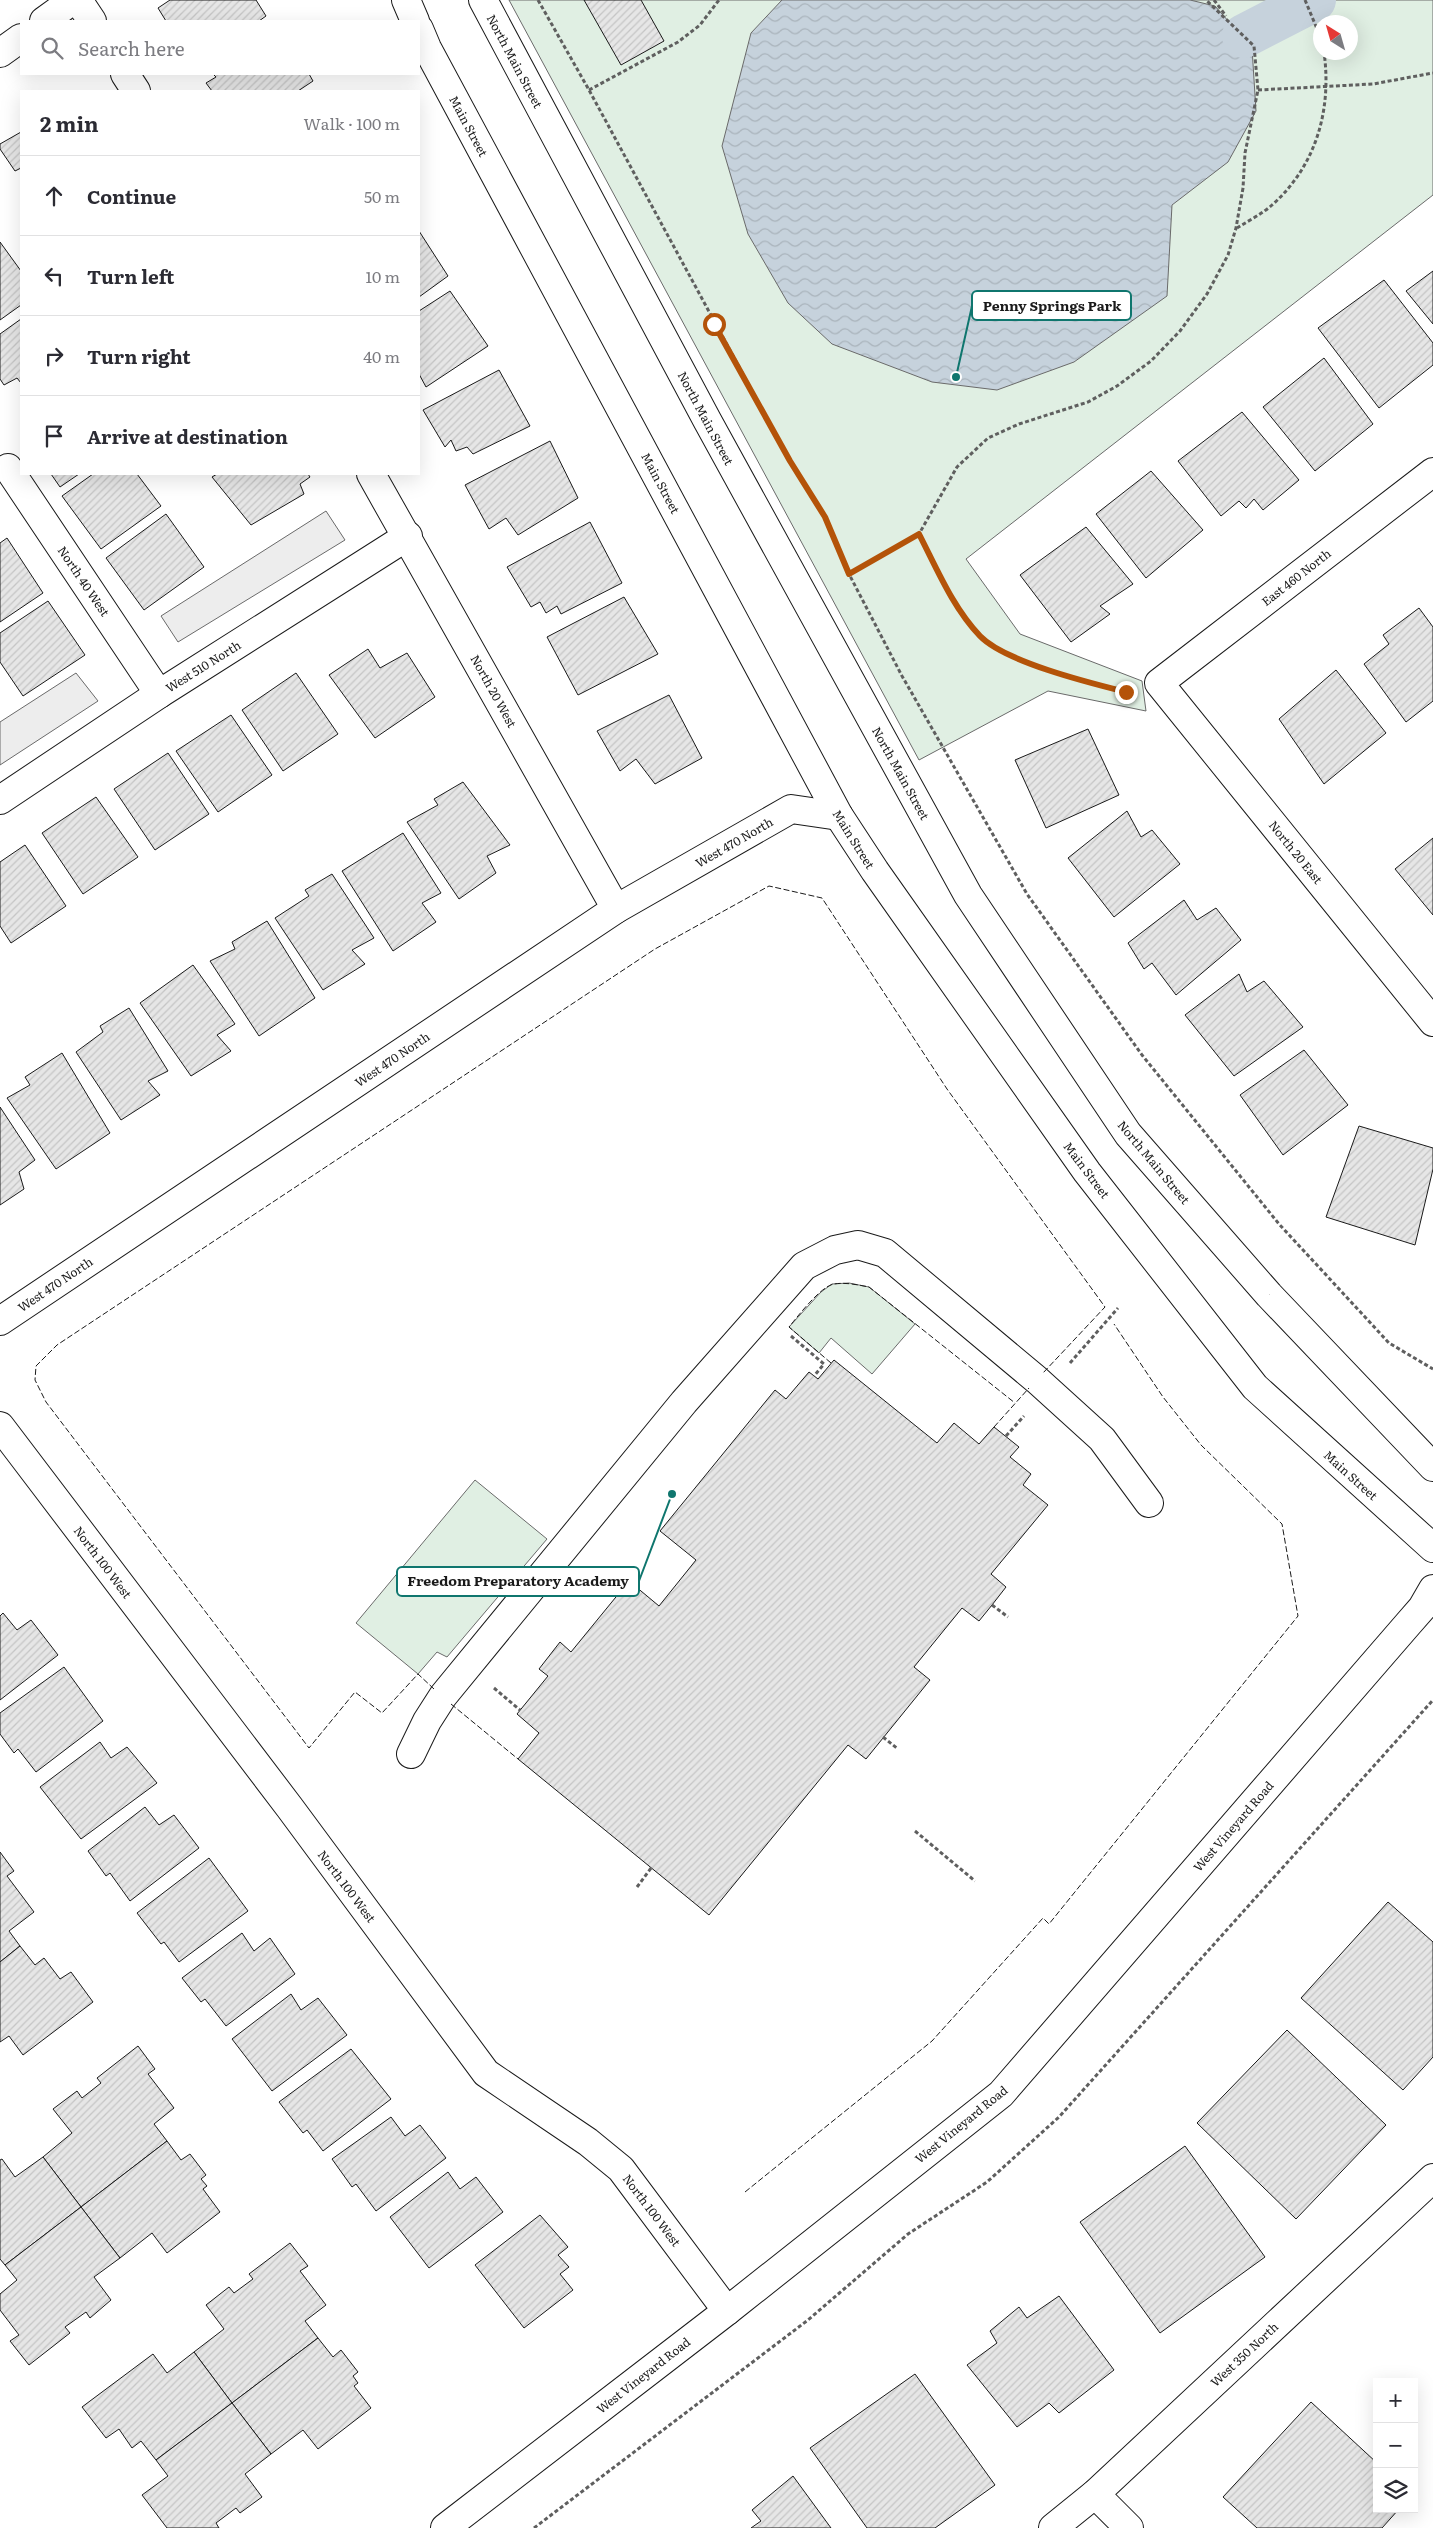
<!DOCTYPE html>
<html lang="en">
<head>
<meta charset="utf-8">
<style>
	:root { --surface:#fff; --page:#f7f7f7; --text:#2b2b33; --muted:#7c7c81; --line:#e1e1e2 }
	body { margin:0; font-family:Literata,serif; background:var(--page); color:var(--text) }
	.controls { position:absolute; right:15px; bottom:15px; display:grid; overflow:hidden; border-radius:0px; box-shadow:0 5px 20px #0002 }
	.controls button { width:45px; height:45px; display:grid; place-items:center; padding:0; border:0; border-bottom:1px solid var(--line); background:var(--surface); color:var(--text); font:25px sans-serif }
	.compass { position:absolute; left:1313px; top:15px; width:45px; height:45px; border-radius:50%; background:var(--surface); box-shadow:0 5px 20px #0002; rotate:323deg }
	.stop { position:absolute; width:15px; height:15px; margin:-11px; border:4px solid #b45309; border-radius:50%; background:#fff }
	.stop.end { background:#b45309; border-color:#fff; box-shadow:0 1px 5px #0008 }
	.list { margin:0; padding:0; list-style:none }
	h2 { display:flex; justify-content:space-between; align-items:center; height:65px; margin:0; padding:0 20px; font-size:21px }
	h2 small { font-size:16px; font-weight:400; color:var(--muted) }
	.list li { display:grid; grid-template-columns:32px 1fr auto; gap:15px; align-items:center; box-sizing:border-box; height:80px; padding:0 20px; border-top:1px solid var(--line) }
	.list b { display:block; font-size:19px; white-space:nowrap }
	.list em { font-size:16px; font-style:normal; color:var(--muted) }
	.icon { flex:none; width:28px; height:28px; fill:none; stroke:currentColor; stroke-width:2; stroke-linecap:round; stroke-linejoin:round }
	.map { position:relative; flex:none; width:1433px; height:2528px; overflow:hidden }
	.search { position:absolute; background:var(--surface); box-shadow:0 5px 20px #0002; left:20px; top:20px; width:400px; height:55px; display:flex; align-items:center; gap:12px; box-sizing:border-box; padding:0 18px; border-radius:0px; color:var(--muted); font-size:19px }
	.panel { position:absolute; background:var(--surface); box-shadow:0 5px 20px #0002; left:20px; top:90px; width:400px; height:385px; border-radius:0px }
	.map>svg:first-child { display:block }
	.park { fill:#e0efe3; stroke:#6a6a6a; fill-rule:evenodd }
	.parking { fill:#ededed; stroke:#6a6a6a }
	.water { fill:url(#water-waves); stroke:#6a6a6a }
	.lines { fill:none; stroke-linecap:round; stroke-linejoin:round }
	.canal { stroke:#c6d2dc; stroke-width:44 }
	.building { fill:url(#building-hatch); stroke:#1a1a1a }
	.minor-casing { stroke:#1a1a1a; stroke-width:30 }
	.major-casing { stroke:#1a1a1a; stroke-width:30 }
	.path { stroke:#5f5f5f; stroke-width:3; stroke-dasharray:4 2.5; stroke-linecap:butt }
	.minor { stroke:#fff; stroke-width:28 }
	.major { stroke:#fff; stroke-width:28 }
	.fence { stroke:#1a1a1a; stroke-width:1; stroke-dasharray:6 2.5; stroke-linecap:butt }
	.route { stroke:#b45309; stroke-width:6 }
	.labels { text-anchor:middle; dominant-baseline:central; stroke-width:4; stroke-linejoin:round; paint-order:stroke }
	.street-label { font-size:12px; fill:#1a1a1a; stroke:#fff }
	.leader { fill:none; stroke:#0f766e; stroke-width:2 }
	.callout-dot { fill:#0f766e; stroke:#fff; stroke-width:2 }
	.callout { fill:#fff; stroke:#0f766e; stroke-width:2 }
	.callout-label { font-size:14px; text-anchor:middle; font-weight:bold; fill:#1a1a1a }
</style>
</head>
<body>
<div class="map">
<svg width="1433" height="2528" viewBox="0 0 1433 2528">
	<defs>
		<pattern id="water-waves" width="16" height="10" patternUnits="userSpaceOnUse" patternTransform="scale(1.25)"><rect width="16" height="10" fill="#c6d2dc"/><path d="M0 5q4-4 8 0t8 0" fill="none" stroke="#aab4bc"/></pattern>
		<pattern id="building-hatch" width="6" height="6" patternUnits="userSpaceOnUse" patternTransform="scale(1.25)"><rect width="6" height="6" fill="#e6e6e6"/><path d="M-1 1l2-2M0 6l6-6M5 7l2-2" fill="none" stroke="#c5c5c5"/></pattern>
	</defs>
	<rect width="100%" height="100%" fill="#fff"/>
	<g class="park">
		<path d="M509 0H1433V195L966 559 1020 634 1142 681 1146 711 1048 691 919 760ZM1320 22H1350V52H1320Z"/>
		<polygon points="849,1283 869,1287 915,1324 872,1374 831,1338 819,1353 789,1327 821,1292 832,1284"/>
		<polygon points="475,1480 547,1539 447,1657 437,1652 418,1674 356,1623"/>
	</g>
	<g class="parking">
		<polygon points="326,511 345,540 178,642 161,616"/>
		<polygon points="76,673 98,701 0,765 0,722"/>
	</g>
	<polygon class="water" points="782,0 1190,0 1215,6 1252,48 1256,111 1228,162 1172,205 1167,296 1074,362 997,390 932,382 832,344 788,303 748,234 722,146 751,33"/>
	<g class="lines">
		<polyline class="canal" points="1244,36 1314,0"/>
	</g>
	<g class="building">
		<polygon points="170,0 256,0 266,16 259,21 166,21 158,8"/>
		<polygon points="584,0 641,0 664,41 621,65"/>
		<polygon points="213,74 309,74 313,81 298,91 212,91 206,83 216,77"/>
		<polygon points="21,132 21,168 15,171 0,149 0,144"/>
		<polygon points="419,231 448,276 419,297"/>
		<polygon points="0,242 21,271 21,305 0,320"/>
		<polygon points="1433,271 1433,324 1406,291"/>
		<polygon points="1384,280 1433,343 1433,365 1379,408 1318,328"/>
		<polygon points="450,291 488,346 426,387 419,374 419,311"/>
		<polygon points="21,319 21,383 17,378 4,385 0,379 0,334"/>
		<polygon points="1324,358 1373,424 1315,471 1263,407"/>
		<polygon points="499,370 530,426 473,454 467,447 456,451 451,440 445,447 423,410"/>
		<polygon points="1242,412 1299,480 1263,510 1254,499 1246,508 1239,501 1221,516 1178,461"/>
		<polygon points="550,441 578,498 518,535 506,518 489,529 465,485"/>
		<polygon points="1151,471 1203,530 1146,578 1096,514"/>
		<polygon points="51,474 79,474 60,487"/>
		<polygon points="93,474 137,474 161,506 101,549 62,496"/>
		<polygon points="217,474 308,474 310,477 300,484 304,494 251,525 212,477"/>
		<polygon points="166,514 204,567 144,610 106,558"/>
		<polygon points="590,522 622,583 561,614 557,606 546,613 540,602 531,607 507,567"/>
		<polygon points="1086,527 1133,584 1100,606 1110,614 1071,642 1020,575"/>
		<polygon points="7,538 43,593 0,622 0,543"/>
		<polygon points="624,597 658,654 578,695 547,637"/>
		<polygon points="48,601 85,655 23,696 0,662 0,633"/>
		<polygon points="1419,608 1433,627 1433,701 1406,722 1364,664 1389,644 1383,635"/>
		<polygon points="368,649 380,668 407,653 435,697 375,738 329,675"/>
		<polygon points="1336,670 1386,733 1324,784 1279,719"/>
		<polygon points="296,673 338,734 283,771 242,710"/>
		<polygon points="669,695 702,758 655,784 636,759 620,771 597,731"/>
		<polygon points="231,715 272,775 218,812 176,751"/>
		<polygon points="1088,729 1119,795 1046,828 1015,760"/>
		<polygon points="168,753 209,814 155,850 114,789"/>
		<polygon points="463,782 510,845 487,856 496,873 459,899 407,822 438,805 434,799"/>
		<polygon points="96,797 138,857 83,894 42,833"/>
		<polygon points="1127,811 1141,837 1152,830 1180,864 1114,917 1068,858"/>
		<polygon points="403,833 441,893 422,903 436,922 393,951 342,871"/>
		<polygon points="1433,838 1433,915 1395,869"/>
		<polygon points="25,845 66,906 11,943 0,926 0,862"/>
		<polygon points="332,874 374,938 352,950 365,964 323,990 275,918 309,896 305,890"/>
		<polygon points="1184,900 1197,920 1216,908 1241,940 1176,995 1152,963 1144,969 1128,943"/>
		<polygon points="267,921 315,998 259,1036 210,961 235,949 232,942"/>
		<polygon points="193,965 235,1024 217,1035 231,1051 191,1076 140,1003"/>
		<polygon points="1239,974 1247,992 1264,981 1303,1027 1234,1076 1185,1015"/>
		<polygon points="129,1008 168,1071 148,1081 160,1095 121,1120 76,1052 103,1032 100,1026"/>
		<polygon points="1304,1050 1348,1105 1283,1155 1240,1095"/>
		<polygon points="62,1053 110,1133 56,1169 7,1098 30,1085 25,1077"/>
		<polygon points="0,1107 35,1160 19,1172 24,1189 0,1205"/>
		<polygon points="1359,1126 1433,1148 1433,1169 1415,1245 1326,1217"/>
		<polygon points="834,1360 937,1443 954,1423 979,1444 994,1427 1019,1447 1010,1457 1031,1474 1023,1485 1048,1505 991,1574 1006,1587 992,1605 979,1621 962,1608 914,1667 930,1680 866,1759 848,1745 709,1915 518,1759 539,1733 517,1714 548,1676 539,1669 560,1642 571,1652 629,1581 659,1606 696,1560 660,1531 775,1390 786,1399 809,1372 818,1379"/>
		<polygon points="3,1613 17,1630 31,1620 58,1655 0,1700 0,1616"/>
		<polygon points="64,1667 103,1721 36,1772 18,1749 14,1753 0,1734 0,1713"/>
		<polygon points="100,1742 111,1758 127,1747 157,1783 81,1839 40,1787"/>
		<polygon points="145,1807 159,1825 174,1815 199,1848 130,1901 110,1873 106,1876 88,1851"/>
		<polygon points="0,1852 14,1871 7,1876 34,1912 9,1931 20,1946 0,1962"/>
		<polygon points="209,1858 248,1911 179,1962 164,1942 161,1944 137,1913"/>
		<polygon points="1388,1902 1433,1942 1433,2057 1403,2090 1301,1998"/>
		<polygon points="242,1933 254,1951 270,1938 295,1974 226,2026 205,1999 201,2002 182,1978"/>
		<polygon points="20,1946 35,1965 44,1958 60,1979 71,1972 93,2002 23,2055 9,2036 0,2042 0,1962"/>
		<polygon points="291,1994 301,2010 318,1998 347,2035 272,2091 232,2039"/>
		<polygon points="1287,2030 1386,2125 1296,2219 1197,2123"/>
		<polygon points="138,2046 155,2069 148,2074 174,2108 154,2124 167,2141 81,2207 43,2157 72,2133 53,2109 77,2091 82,2098 101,2083 97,2078"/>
		<polygon points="351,2049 391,2099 323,2151 307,2130 303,2133 279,2102"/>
		<polygon points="391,2117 405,2136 420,2125 446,2158 376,2211 356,2184 352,2187 332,2159"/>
		<polygon points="167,2141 181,2160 190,2154 206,2175 201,2179 207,2186 203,2189 220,2212 167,2253 152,2233 120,2258 81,2207"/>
		<polygon points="1185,2146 1265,2257 1160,2333 1080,2222"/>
		<polygon points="43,2157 81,2207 5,2265 0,2259 0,2160 2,2159 15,2177"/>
		<polygon points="448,2172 460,2189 476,2177 503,2212 429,2268 390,2217"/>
		<polygon points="81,2207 120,2258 94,2277 111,2300 90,2318 86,2312 65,2327 70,2333 29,2365 10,2341 19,2335 0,2310 0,2294 17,2280 5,2265"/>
		<polygon points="540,2215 568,2247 558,2255 569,2267 560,2274 573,2290 524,2328 475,2265"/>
		<polygon points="290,2243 308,2266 300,2271 326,2305 305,2321 318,2338 232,2403 194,2352 224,2329 206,2305 229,2287 234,2293 253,2279 249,2274"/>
		<polygon points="1059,2296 1114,2370 1059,2413 1049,2403 1017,2427 967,2365 997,2343 990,2331 1019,2307 1027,2318"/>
		<polygon points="318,2338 333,2357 341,2350 358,2372 353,2376 358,2383 354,2386 371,2408 318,2449 303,2430 271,2454 232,2403"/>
		<polygon points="194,2352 232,2403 156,2460 141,2441 132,2448 119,2429 106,2438 82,2407 153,2354 167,2373"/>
		<polygon points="915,2374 995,2485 935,2528 867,2528 810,2448"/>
		<polygon points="1311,2402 1377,2463 1377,2509 1399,2509 1382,2528 1257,2528 1223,2497"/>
		<polygon points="232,2403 271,2454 245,2474 262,2497 240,2513 236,2508 216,2523 219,2528 167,2528 142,2495 168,2476 156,2460"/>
		<polygon points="793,2476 831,2528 751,2528 761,2521 752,2510"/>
	</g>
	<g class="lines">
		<defs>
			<g id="minor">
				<polyline points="78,0 92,21"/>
				<polyline points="44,21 73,0"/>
				<polyline points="0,53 21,38"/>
				<polyline points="125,74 136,91"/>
				<polyline points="8,468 159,694"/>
				<polyline points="1433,472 1159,683 1433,1022"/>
				<polyline points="371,474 616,909"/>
				<polyline points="0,800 159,694 408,536"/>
				<polyline points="0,1321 616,909 791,809 839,816"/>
				<polyline points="0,1426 290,1808 486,2073 588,2142 621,2169 727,2311"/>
				<polyline points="411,1754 427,1721 443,1696 684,1402 804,1266 835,1250 858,1245 885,1253 1037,1380 1102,1439 1149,1503"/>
				<polyline points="1095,2494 1129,2528"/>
				<polyline points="445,2528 727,2311 1001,2094 1408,1624 1422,1608 1433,1589"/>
				<polyline points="1053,2528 1095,2494 1433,2178"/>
			</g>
			<g id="major">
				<polyline points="406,0 415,21"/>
				<polyline points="483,0 707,420 968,895 1128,1134 1269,1295 1433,1467"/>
				<polyline points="419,29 427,48 839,816 875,871 1087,1172 1255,1387 1433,1548"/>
			</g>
		</defs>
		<use href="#minor" class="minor-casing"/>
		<use href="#major" class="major-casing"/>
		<g class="path">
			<polyline points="538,0 589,90 790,461 825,517 849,574 902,676 1027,894 1142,1055 1279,1224 1389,1343 1433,1369"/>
			<polyline points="1214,0 1226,16"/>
			<polyline points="1305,0 1320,36"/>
			<polyline points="589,90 678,42 700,25 719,0"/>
			<polyline points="1258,90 1373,84 1433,73"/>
			<path d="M1237 228C1248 221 1262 214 1272 205 1316 166 1332 110 1324 52"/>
			<path d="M919 534C937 569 953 607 980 636 1004 661 1090 683 1125 692"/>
			<polyline points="849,574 919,534 957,467 988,438 1019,424 1088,402 1117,386 1151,361 1180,331 1207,294 1228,255 1236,228 1243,188 1245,153 1258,90 1254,46 1206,0"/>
			<polyline points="791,1336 824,1364 814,1376"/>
			<polyline points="1070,1363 1118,1308"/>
			<polyline points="1006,1436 1024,1416"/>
			<polyline points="992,1605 1008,1617"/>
			<polyline points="494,1688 520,1710"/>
			<polyline points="883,1737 898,1749"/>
			<polyline points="915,1831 975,1881"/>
			<polyline points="637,1887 651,1868"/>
			<polyline points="534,2528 808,2320 908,2234 987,2182 1059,2117 1433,1700"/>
		</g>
		<use href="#minor" class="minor"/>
		<use href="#major" class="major"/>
		<g class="fence">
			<path d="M831 1363 789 1327C798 1316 821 1286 834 1284 846 1282 858 1285 869 1287L1015 1403"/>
			<polyline points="994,1427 1029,1388"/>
			<polyline points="434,1689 418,1674 382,1713 355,1692 309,1748 46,1402 35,1380 36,1366 57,1345 655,949 769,886 822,898 947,1089 1105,1307 1043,1373"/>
			<polyline points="451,1704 518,1759"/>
			<polyline points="745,2192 932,2041 1043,1918 1049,1924 1298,1616 1282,1524 1201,1445 1163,1397 1114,1324"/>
		</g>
	</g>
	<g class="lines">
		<path class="route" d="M714 324 790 461 825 517 849 574 919 534C937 569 953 608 980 636 1005 662 1090 683 1126 692"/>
	</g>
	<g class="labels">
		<g class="street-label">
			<text transform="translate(515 61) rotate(62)">North Main Street</text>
			<text transform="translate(469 126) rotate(62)">Main Street</text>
			<text transform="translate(706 418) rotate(62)">North Main Street</text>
			<text transform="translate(661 483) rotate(62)">Main Street</text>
			<text transform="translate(1296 577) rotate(-38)">East 460 North</text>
			<text transform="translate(84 581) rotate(56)">North 40 West</text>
			<text transform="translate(203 666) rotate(-32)">West 510 North</text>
			<text transform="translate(494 691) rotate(61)">North 20 West</text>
			<text transform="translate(901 773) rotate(61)">North Main Street</text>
			<text transform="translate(854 839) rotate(58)">Main Street</text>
			<text transform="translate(734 842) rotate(-30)">West 470 North</text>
			<text transform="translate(1296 852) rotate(51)">North 20 East</text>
			<text transform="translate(392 1059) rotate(-34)">West 470 North</text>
			<text transform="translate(1154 1162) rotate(50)">North Main Street</text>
			<text transform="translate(1087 1170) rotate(53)">Main Street</text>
			<text transform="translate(55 1284) rotate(-34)">West 470 North</text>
			<text transform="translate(1351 1475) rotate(42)">Main Street</text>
			<text transform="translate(103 1562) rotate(53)">North 100 West</text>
			<text transform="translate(1233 1826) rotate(-49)">West Vineyard Road</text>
			<text transform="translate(347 1886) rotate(53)">North 100 West</text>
			<text transform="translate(961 2124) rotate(-39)">West Vineyard Road</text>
			<text transform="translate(652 2210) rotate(53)">North 100 West</text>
			<text transform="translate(1244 2354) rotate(-43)">West 350 North</text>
			<text transform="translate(643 2375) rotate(-38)">West Vineyard Road</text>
		</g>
	</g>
	<path class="leader" d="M956 377L972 306M672 1494L639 1581"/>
	<g class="callout-dot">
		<circle cx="956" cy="377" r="5"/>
		<circle cx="672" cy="1494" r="5"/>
	</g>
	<g class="callout">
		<rect x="972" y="291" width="159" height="29" rx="5"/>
		<rect x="397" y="1567" width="242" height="29" rx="5"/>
	</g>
	<g class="callout-label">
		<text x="1052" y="311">Penny Springs Park</text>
		<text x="518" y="1586">Freedom Preparatory Academy</text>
	</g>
</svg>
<div class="controls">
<button>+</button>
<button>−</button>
<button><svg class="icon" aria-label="layers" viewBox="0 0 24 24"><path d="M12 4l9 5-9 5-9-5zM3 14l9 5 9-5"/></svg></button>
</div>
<svg class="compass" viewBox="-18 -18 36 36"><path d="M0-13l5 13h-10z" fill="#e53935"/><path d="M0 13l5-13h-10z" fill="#7c7c81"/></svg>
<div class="stop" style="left:714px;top:324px"></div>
<div class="stop end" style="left:1126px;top:692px"></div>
<div class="search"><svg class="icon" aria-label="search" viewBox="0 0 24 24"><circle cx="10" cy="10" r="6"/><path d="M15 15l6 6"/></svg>Search here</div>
<section class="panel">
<h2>2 min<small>Walk · 100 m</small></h2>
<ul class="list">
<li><svg class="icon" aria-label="ahead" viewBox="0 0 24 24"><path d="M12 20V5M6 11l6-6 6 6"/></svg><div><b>Continue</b></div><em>50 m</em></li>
<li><svg class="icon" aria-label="left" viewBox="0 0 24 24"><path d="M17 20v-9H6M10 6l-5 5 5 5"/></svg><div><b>Turn left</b></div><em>10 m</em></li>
<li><svg class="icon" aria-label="right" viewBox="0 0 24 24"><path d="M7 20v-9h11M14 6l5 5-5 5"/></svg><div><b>Turn right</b></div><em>40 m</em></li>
<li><svg class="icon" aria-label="arrive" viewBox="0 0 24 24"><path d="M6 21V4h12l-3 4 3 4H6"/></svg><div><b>Arrive at destination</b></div></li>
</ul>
</section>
</div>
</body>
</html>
